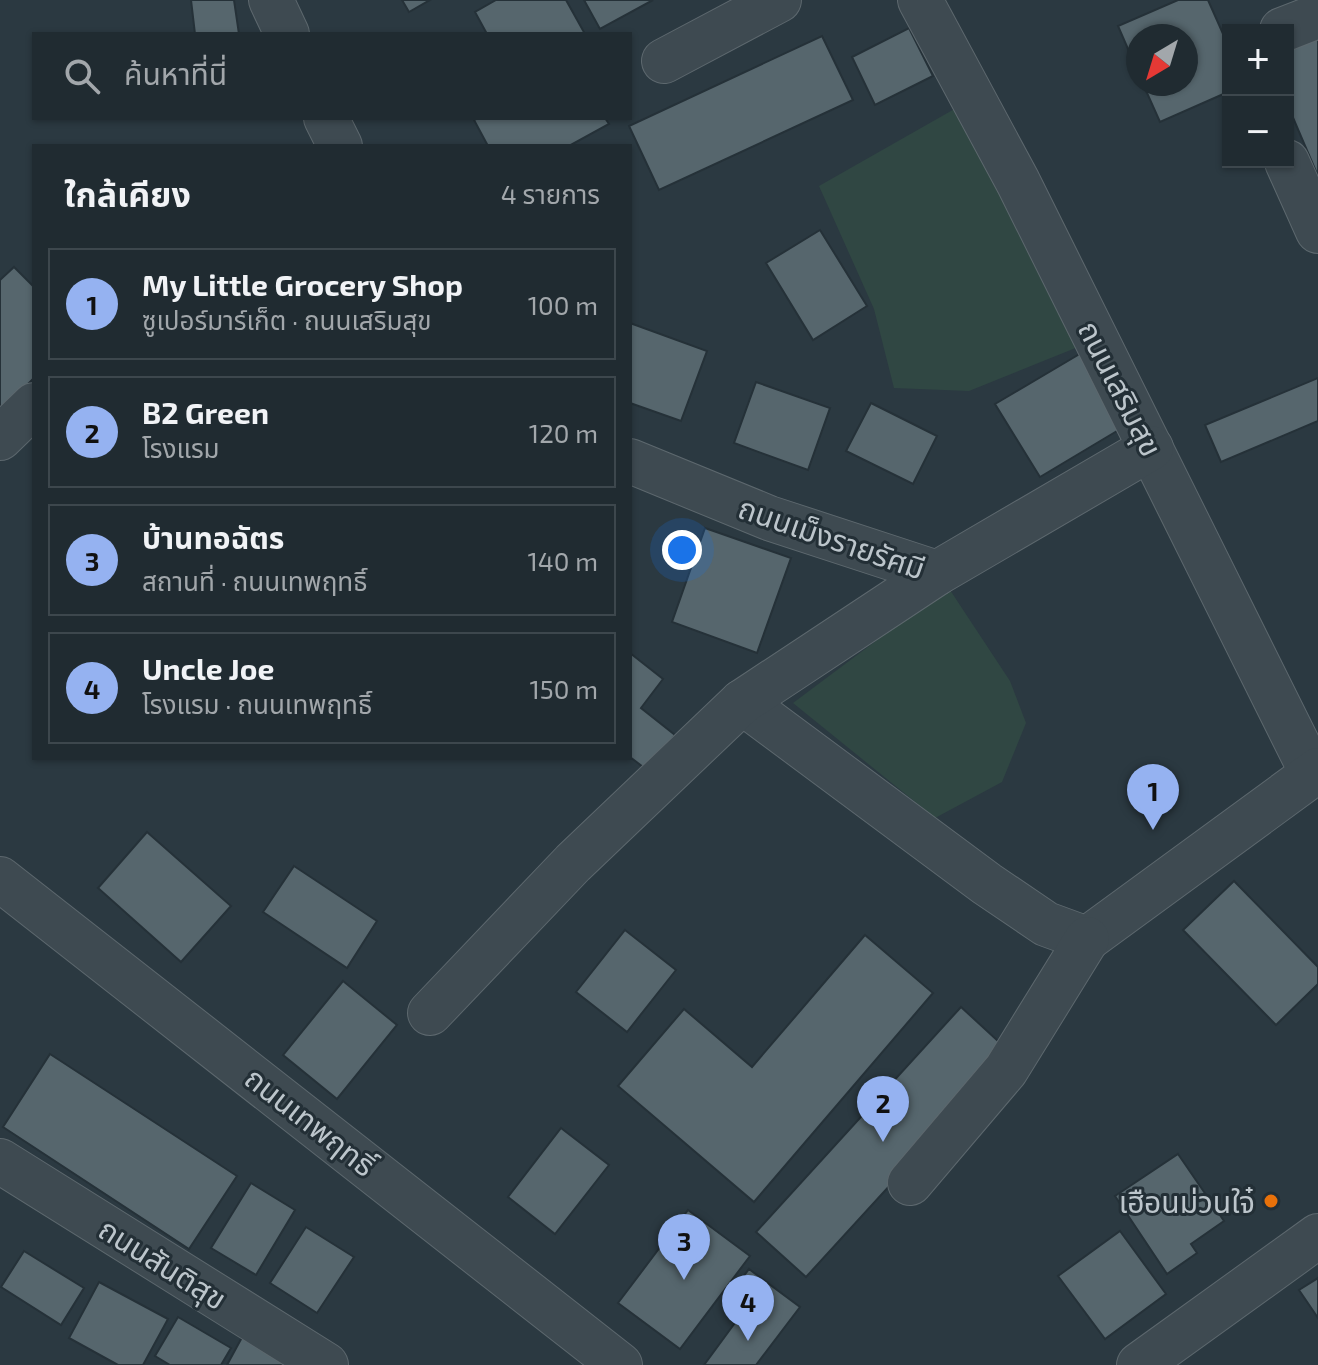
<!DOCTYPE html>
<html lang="th">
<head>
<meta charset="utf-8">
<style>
	:root { --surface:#202b31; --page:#2d373d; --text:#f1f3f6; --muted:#a2a7ab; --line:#3d474d; --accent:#95b2f1 }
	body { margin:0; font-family:"Exo 2","Noto Sans Thai",sans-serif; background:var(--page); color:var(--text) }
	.controls { position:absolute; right:24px; top:24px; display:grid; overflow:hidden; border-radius:0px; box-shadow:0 2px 6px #0004 }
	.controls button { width:72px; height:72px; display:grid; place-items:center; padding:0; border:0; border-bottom:2px solid var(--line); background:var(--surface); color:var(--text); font:40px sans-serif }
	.compass { position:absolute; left:1126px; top:24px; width:72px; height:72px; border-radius:50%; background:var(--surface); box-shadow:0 2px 6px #0004; rotate:218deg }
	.you { position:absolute; left:682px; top:550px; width:28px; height:28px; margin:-20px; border:6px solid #fff; border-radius:50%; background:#1a73e8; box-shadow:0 0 0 12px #1a73e833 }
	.badge { display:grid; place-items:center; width:52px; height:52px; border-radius:50%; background:var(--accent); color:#111; font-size:26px; font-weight:700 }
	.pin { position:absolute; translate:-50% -66px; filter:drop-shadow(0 2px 4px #0008) }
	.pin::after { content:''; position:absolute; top:42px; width:28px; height:24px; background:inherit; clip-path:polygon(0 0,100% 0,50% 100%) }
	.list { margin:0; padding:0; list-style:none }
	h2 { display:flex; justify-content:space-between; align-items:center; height:104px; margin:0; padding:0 32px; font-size:34px }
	h2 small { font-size:26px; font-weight:400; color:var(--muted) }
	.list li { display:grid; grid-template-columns:52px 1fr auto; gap:24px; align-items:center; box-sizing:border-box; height:112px; margin:0 16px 16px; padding:0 16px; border:2px solid var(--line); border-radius:0px }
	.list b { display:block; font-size:30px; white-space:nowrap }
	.list p { margin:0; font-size:26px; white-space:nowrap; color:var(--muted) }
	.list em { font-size:26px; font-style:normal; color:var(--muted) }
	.icon { flex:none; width:44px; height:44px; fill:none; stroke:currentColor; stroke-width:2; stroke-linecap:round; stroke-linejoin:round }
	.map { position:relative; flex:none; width:1318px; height:1365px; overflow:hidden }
	.search { position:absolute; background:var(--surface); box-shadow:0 2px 6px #0004; left:32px; top:32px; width:600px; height:88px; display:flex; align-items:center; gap:20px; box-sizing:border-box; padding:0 28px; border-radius:0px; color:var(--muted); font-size:30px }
	.panel { position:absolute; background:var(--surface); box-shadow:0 2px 6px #0004; left:32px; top:144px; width:600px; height:616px; border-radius:0px }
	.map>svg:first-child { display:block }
	.green { fill:#304743 }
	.building { fill:#56666d; stroke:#253138; stroke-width:2 }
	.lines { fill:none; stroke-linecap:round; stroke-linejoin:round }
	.minor-casing { stroke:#5d686e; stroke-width:46 }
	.minor { stroke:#3e4a51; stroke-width:44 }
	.food-dot { fill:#e8710a; stroke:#232f36; stroke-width:3 }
	.labels { text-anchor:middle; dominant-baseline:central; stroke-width:6; stroke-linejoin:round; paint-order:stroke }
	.street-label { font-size:30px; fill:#bcc5cb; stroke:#232f36 }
	.poi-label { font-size:30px; fill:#bcc5cb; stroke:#232f36; text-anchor:end }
</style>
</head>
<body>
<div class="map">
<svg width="1318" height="1365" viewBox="0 0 1318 1365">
	<rect width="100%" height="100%" fill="#2b3941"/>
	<g class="green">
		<polygon points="958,107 1083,345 969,391 894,388 874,309 819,186"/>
		<polygon points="948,587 1010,681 1026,723 1002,782 935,818 793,703"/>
	</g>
	<g class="building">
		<polygon points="191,0 234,0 239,34 195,34"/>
		<polygon points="402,0 430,0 409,12"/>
		<polygon points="496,0 566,0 585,34 487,34 475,12"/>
		<polygon points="584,0 653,0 600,29"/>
		<polygon points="1178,0 1208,0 1228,45 1228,92 1160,122 1143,84 1186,84 1186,36 1138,36 1138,72 1118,26"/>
		<polygon points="1318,23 1318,176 1288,106 1288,34"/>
		<polygon points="909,28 933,76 875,105 852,57"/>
		<polygon points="822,36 853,100 659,190 629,126"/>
		<polygon points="478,118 605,118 609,124 569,146 488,146 474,120"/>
		<polygon points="820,230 867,306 813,340 766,263"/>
		<polygon points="14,267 34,287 34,378 0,412 0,280"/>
		<polygon points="630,323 707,351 681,421 630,403"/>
		<polygon points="1083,352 1127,425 1040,477 995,404"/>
		<polygon points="1318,378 1318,421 1221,462 1205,425"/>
		<polygon points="756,382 830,408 808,470 734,443"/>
		<polygon points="871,403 937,436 913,484 846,451"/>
		<polygon points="705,528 791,558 757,653 672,622"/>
		<polygon points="630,653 663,679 641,708 675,735 647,770 630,757"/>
		<polygon points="147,832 231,906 181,962 98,888"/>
		<polygon points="294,866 377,921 347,968 263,912"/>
		<polygon points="1234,881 1318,967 1318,984 1276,1025 1183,930"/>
		<polygon points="625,930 676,970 627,1032 576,992"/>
		<polygon points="865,935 933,993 754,1202 618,1086 684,1009 752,1067"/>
		<polygon points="343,981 397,1025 337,1099 283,1055"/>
		<polygon points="961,1007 1011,1053 806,1277 756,1232"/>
		<polygon points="50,1054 237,1176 189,1249 3,1127"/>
		<polygon points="561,1128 609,1165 555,1234 508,1197"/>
		<polygon points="1178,1154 1224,1221 1191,1244 1197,1253 1167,1274 1115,1196"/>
		<polygon points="251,1183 295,1210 256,1275 211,1248"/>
		<polygon points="688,1210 750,1256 680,1349 618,1303"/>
		<polygon points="306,1227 354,1257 317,1313 270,1283"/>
		<polygon points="1120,1231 1166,1294 1105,1339 1058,1276"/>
		<polygon points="24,1251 84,1288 61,1325 1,1287"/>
		<polygon points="749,1269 800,1307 756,1365 704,1365 740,1316 723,1303"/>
		<polygon points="1318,1278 1318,1318 1299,1290"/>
		<polygon points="99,1282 168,1319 143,1365 118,1365 69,1338"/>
		<polygon points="178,1317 231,1348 221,1365 170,1365 155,1356"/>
		<polygon points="246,1330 294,1365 227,1365"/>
	</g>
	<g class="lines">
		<defs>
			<g id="minor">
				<polyline points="271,0 287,34"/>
				<polyline points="920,0 1018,182 1312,773"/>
				<polyline points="1282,30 1318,16"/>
				<polyline points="664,61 779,0"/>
				<polyline points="326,118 340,146"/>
				<polyline points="1287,162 1318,231"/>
				<polyline points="0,438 34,405"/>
				<polyline points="630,461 769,518 937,573"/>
				<polyline points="742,702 987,884 1046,924 1087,939 1318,770"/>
				<polyline points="0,879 620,1365"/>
				<polyline points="430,1013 573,863 742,702 937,573 1151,448"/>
				<polyline points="0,1161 326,1365"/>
				<polyline points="910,1183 1006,1070 1087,939"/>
				<polyline points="1139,1365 1318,1236"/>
			</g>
		</defs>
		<use href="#minor" class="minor-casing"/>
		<use href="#minor" class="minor"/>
	</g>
	<circle class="food-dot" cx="1271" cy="1201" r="8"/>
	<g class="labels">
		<g class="street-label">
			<text transform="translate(1121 388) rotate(63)">ถนนเสริมสุข</text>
			<text transform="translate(832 537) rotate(19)">ถนนเม็งรายรัศมี</text>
			<text transform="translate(311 1121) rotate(38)">ถนนเทพฤทธิ์</text>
			<text transform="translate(163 1263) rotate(32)">ถนนสันติสุข</text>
		</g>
		<g class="poi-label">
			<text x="1255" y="1201">เฮือนม่วนใจ๋</text>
		</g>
	</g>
</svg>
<div class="controls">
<button>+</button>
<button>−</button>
</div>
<svg class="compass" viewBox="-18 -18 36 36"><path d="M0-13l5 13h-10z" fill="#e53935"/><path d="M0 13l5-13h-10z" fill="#a2a7ab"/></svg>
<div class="you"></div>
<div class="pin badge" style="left:1153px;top:830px">1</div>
<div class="pin badge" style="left:883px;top:1142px">2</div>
<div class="pin badge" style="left:684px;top:1280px">3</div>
<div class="pin badge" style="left:748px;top:1341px">4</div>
<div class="search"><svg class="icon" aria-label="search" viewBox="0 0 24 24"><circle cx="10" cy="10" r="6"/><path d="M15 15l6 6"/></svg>ค้นหาที่นี่</div>
<section class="panel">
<h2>ใกล้เคียง<small>4 รายการ</small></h2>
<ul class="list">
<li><span class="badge">1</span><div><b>My Little Grocery Shop</b><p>ซูเปอร์มาร์เก็ต · ถนนเสริมสุข</p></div><em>100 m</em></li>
<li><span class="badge">2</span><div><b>B2 Green</b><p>โรงแรม</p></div><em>120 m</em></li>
<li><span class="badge">3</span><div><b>บ้านทอฉัตร</b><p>สถานที่ · ถนนเทพฤทธิ์</p></div><em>140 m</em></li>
<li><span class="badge">4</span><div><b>Uncle Joe</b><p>โรงแรม · ถนนเทพฤทธิ์</p></div><em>150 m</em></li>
</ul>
</section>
</div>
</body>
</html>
